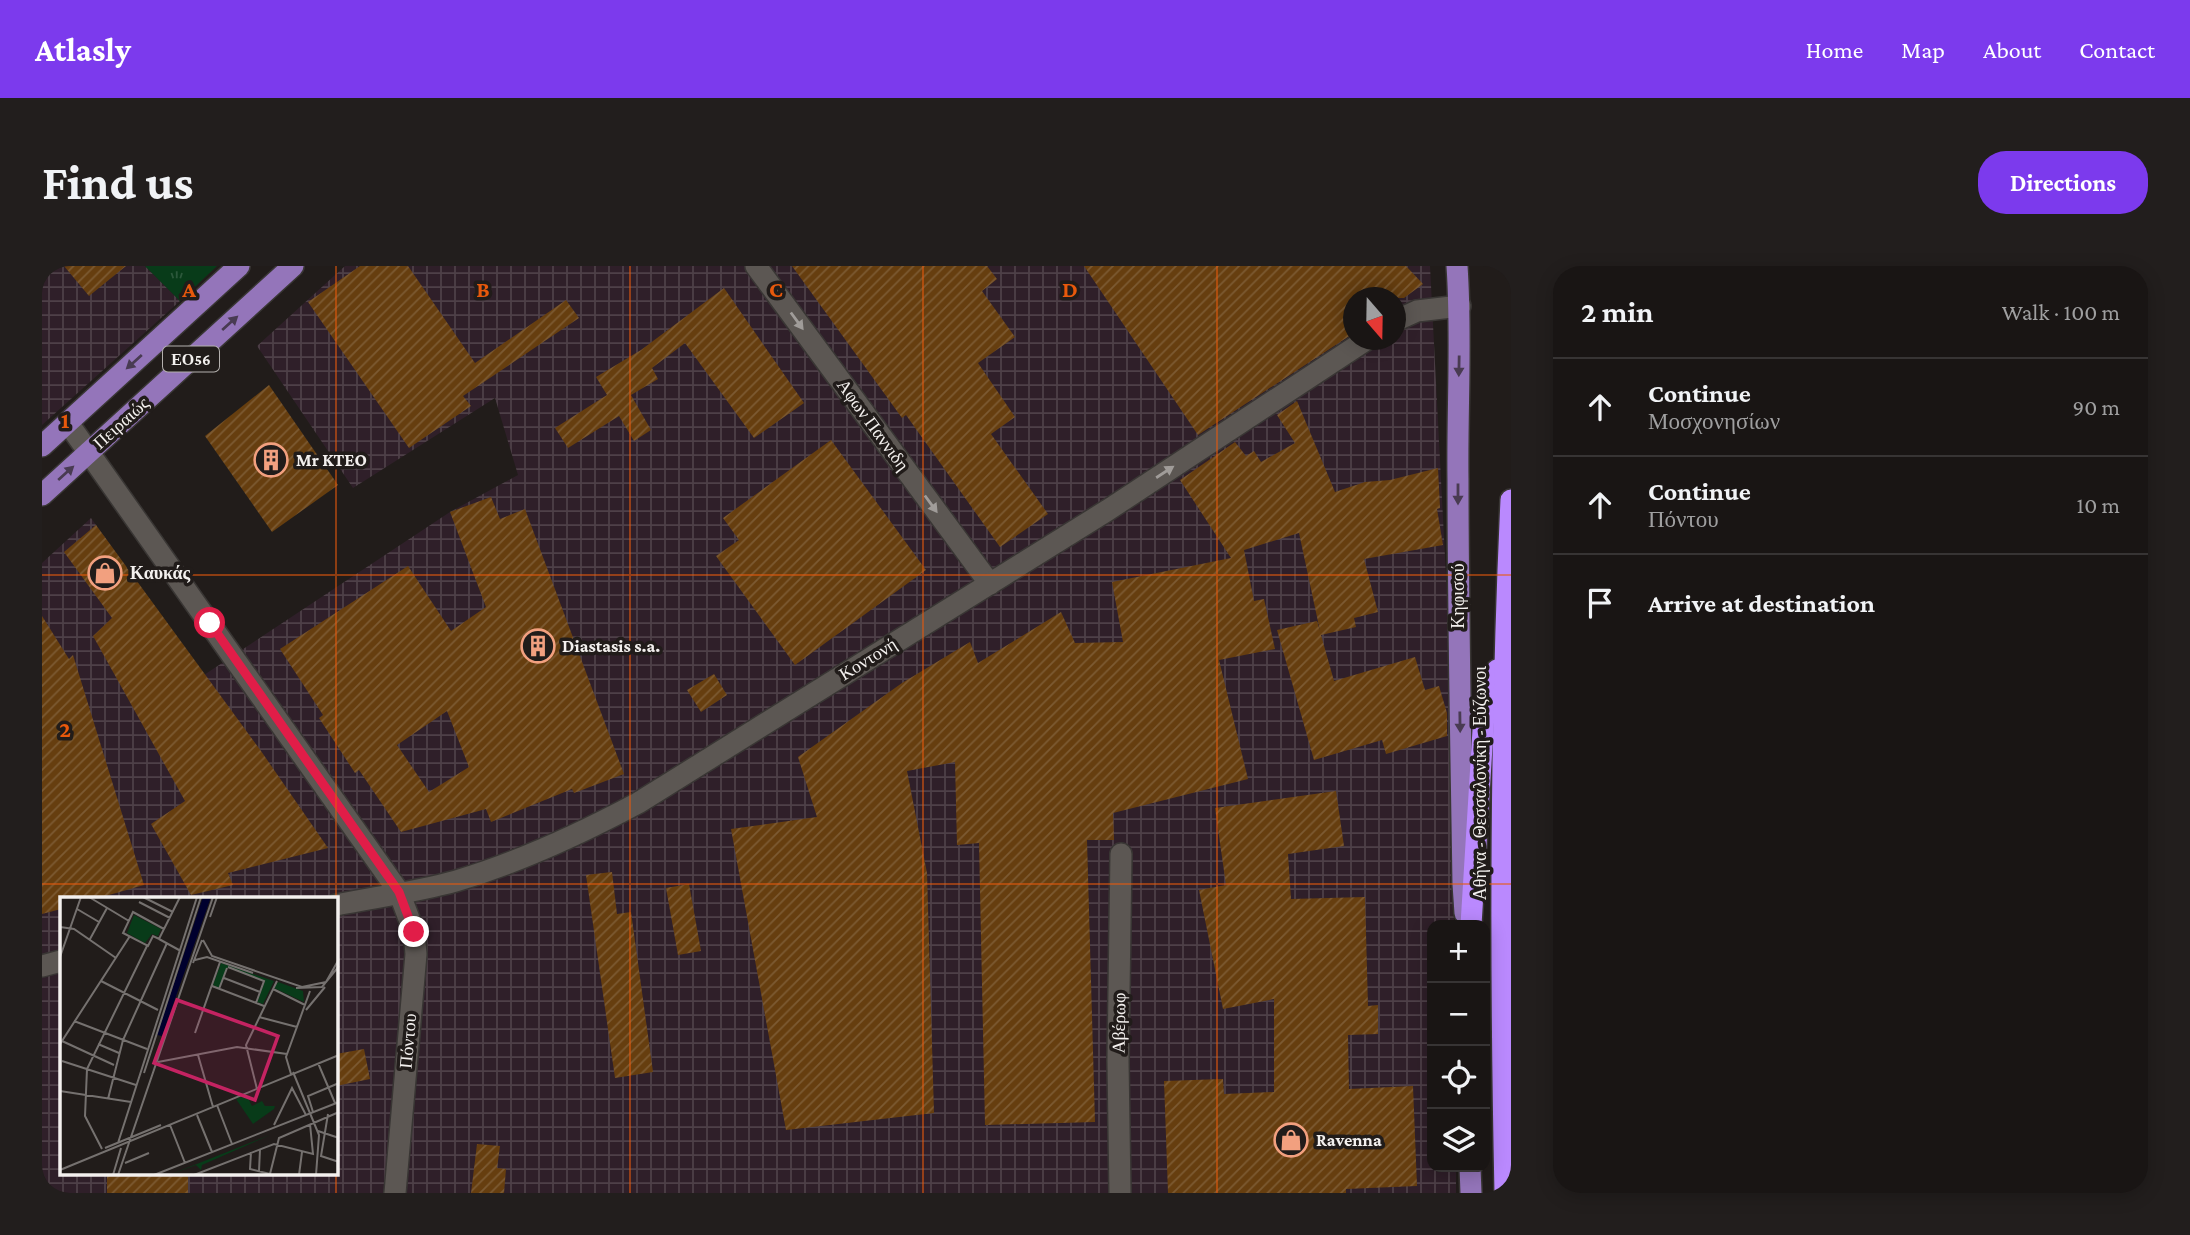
<!DOCTYPE html>
<html lang="en">
<head>
<meta charset="utf-8">
<style>
	:root { --surface:#191514; --page:#221e1d; --text:#f1f3f6; --muted:#9f9fa0; --line:#373434; --accent:#7c3aed }
	body { margin:0; font-family:"Crimson Pro",serif; background:var(--page); color:var(--text) }
	.controls { position:absolute; right:21px; bottom:21px; display:grid; overflow:hidden; border-radius:14px; box-shadow:0 4px 18px #0003 }
	.controls button { width:63px; height:63px; display:grid; place-items:center; padding:0; border:0; border-bottom:2px solid var(--line); background:var(--surface); color:var(--text); font:35px sans-serif }
	.compass { position:absolute; left:1301px; top:21px; width:63px; height:63px; border-radius:50%; background:var(--surface); box-shadow:0 4px 18px #0003; rotate:160deg }
	.stop { position:absolute; width:21px; height:21px; margin:-16px; border:5px solid #e11d48; border-radius:50%; background:#fff }
	.stop.end { background:#e11d48; border-color:#fff; box-shadow:0 2px 7px #0008 }
	.list { margin:0; padding:0; list-style:none }
	h2 { display:flex; justify-content:space-between; align-items:center; height:91px; margin:0; padding:0 28px; font-size:30px }
	h2 small { font-size:23px; font-weight:400; color:var(--muted) }
	.list li { display:grid; grid-template-columns:46px 1fr auto; gap:21px; align-items:center; box-sizing:border-box; height:98px; padding:0 28px; border-top:2px solid var(--line) }
	.list b { display:block; font-size:26px; white-space:nowrap }
	.list p { margin:0; font-size:23px; white-space:nowrap; color:var(--muted) }
	.list em { font-size:23px; font-style:normal; color:var(--muted) }
	.icon { flex:none; width:38px; height:38px; fill:none; stroke:currentColor; stroke-width:2; stroke-linecap:round; stroke-linejoin:round }
	.map { position:relative; flex:none; width:1469px; height:927px; overflow:hidden; border-radius:28px }
	header { display:flex; align-items:center; gap:42px; box-sizing:border-box; height:98px; padding:0 35px; background:var(--accent); color:#fff }
	header strong { font-size:33px }
	nav { display:flex; gap:38px; margin-inline-start:auto; font-size:24px }
	.intro { display:flex; align-items:center; justify-content:space-between; box-sizing:border-box; height:168px; padding:0 42px }
	h1 { margin:0; font-size:49px }
	.button { padding:18px 32px; border-radius:28px; background:var(--accent); color:#fff; font-size:24px; font-weight:700 }
	main { display:flex; gap:42px; padding:0 42px }
	aside { flex:1; background:var(--surface); border-radius:28px; box-shadow:0 4px 18px #0003 }
	.map>svg:first-child { display:block }
	.industrial { fill:url(#industrial-grid); fill-rule:evenodd }
	.grass { fill:url(#grass-tufts) }
	.building { fill:url(#building-hatch); fill-rule:evenodd }
	.lines { fill:none; stroke-linecap:round; stroke-linejoin:round }
	.minor-casing { stroke:#393634; stroke-width:24 }
	.major-casing { stroke:#393634; stroke-width:24 }
	.highway-casing { stroke:#393634; stroke-width:24 }
	.minor { stroke:#5c5753; stroke-width:21 }
	.major { stroke:#9475ba; stroke-width:21 }
	.highway { stroke:#ba89fe; stroke-width:21 }
	.oneway { fill:#a09c99 }
	.oneway2 { fill:#493b52 }
	.route { stroke:#e11d48; stroke-width:9 }
	.grid { fill:none; stroke:#e8590c; stroke-width:2; stroke-opacity:0.55 }
	.labels { text-anchor:middle; dominant-baseline:central; stroke-width:7; stroke-linejoin:round; paint-order:stroke }
	.shield { fill:#211c1a; stroke:#b4b0ae; stroke-width:2 }
	.shield-label { font-size:16px; font-weight:bold; fill:#f3f0ee }
	.street-label { font-size:18px; fill:#f3f0ee; stroke:#211c1a }
	.poi-label { font-size:18px; font-weight:bold; fill:#f3f0ee; stroke:#211c1a; text-anchor:start }
	.inset-road { fill:none; stroke:#75716f; stroke-width:2 }
	.view { fill:#c42362; fill-opacity:0.15; stroke:#c42362; stroke-width:3.5 }
	.inset-edge { fill:none; stroke:#f3f0ee; stroke-width:3.5 }
	.grid-label { font-size:23px; text-anchor:middle; font-weight:bold; fill:#e8590c; stroke:#211c1a; stroke-width:7; stroke-linejoin:round; paint-order:stroke }
</style>
</head>
<body>
<header>
<strong>Atlasly</strong>
<nav><a>Home</a><a>Map</a><a>About</a><a>Contact</a></nav>
</header>
<div class="intro"><h1>Find us</h1><a class="button">Directions</a></div>
<main>
<div class="map">
<svg width="1469" height="927" viewBox="0 0 1469 927">
	<defs>
		<pattern id="industrial-grid" width="8" height="8" patternUnits="userSpaceOnUse" patternTransform="scale(1.75)"><rect width="8" height="8" fill="#2f1f29"/><path d="M0 4h8M4 0v8" fill="none" stroke="#4e4048"/></pattern>
		<pattern id="grass-tufts" width="24" height="20" patternUnits="userSpaceOnUse" patternTransform="scale(1.75)"><rect width="24" height="20" fill="#083b19"/><path d="M3 7l-1-3M5 7V3M7 7l1-3M15 17l-1-3M17 17v-4M19 17l1-3" fill="none" stroke="#2c583b"/></pattern>
		<pattern id="building-hatch" width="6" height="6" patternUnits="userSpaceOnUse" patternTransform="scale(1.75)"><rect width="6" height="6" fill="#663e0f"/><path d="M-1 1l2-2M0 6l6-6M5 7l2-2" fill="none" stroke="#7c5a32"/></pattern>
	</defs>
	<rect width="100%" height="100%" fill="#211c1a"/>
	<g class="industrial">
		<polygon points="0,0 103,0 138,35 0,159"/>
		<path d="M303 0H1388L1409 408 1412 659H1390V901H1414V927H0V297L49 252 162 409 408 246 476 209 453 132 311 222 215 80ZM1311 32H1353V74H1311ZM19 633H294V908H19Z"/>
	</g>
	<polygon class="grass" points="103,0 175,0 138,35"/>
	<g class="building">
		<polygon points="22,0 84,0 47,30"/>
		<polygon points="318,0 366,0 433,97 524,34 537,52 421,130 429,140 367,182 266,36"/>
		<polygon points="750,0 945,0 955,13 940,25 973,71 936,97 973,151 949,168 1006,248 958,281 864,149 860,152"/>
		<polygon points="1042,0 1364,0 1381,18 1362,32 1312,32 1312,67 1156,169"/>
		<polygon points="682,22 762,137 712,172 643,77 610,102 616,113 589,129 609,164 592,175 577,150 526,182 513,162 565,129 554,111 599,84"/>
		<polygon points="227,119 296,219 230,266 163,170"/>
		<polygon points="1255,135 1293,226 1323,216 1348,214 1396,202 1398,242 1395,243 1401,279 1322,293 1336,346 1312,352 1314,361 1279,369 1292,415 1373,391 1383,424 1397,420 1405,447 1405,470 1344,488 1340,474 1272,494 1235,364 1275,355 1278,365 1257,267 1202,284 1212,335 1222,333 1233,383 1177,394 1206,513 1071,547 1072,574 1045,574 1053,856 943,859 937,577 915,579 913,496 865,505 885,607 892,847 744,864 689,563 775,551 756,491 860,417 928,376 936,397 1019,346 1033,377 1081,376 1070,316 1189,292 1138,214 1193,176 1204,190 1212,185 1219,196 1253,177 1235,149"/>
		<polygon points="789,174 884,304 753,399 674,290 697,274 681,252"/>
		<path d="M449 231 458 253 483 243 582 508 532 527 530 523 449 556 444 543 359 566 317 504 313 507 277 452 281 449 238 383 366 300 409 365 444 341 408 246ZM405 445 427 501 387 526 355 479Z"/>
		<polygon points="54,259 219,485 286,582 186,607 191,619 149,629 109,558 143,535 51,370 70,352 22,286"/>
		<polygon points="0,350 27,393 31,389 102,619 53,633 19,633 19,643 0,648"/>
		<polygon points="672,408 685,429 659,446 645,424"/>
		<polygon points="1294,525 1302,580 1246,588 1249,633 1323,631 1326,740 1336,739 1336,768 1306,769 1307,823 1371,820 1375,920 1304,923 1304,927 1126,927 1122,815 1181,813 1182,828 1232,826 1232,733 1181,743 1157,624 1184,619 1173,542"/>
		<polygon points="570,606 575,648 589,646 611,806 573,812 544,609"/>
		<polygon points="647,618 659,685 636,689 624,622"/>
		<polygon points="322,783 328,813 294,820 294,788"/>
		<polygon points="435,878 458,880 455,902 464,903 462,927 429,927"/>
		<rect x="65" y="908" width="81" height="19"/>
	</g>
	<g class="lines">
		<defs>
			<g id="minor">
				<polyline points="714,0 948,318"/>
				<polyline points="1353,55 1375,45 1418,40"/>
				<polyline points="26,157 357,626 372,666 374,688 353,927"/>
				<path d="M294 639C334 631 375 626 414 615 478 596 538 568 596 537L1066 244 1324 74"/>
				<polyline points="0,700 19,695"/>
				<polyline points="1078,927 1076,795 1079,588"/>
			</g>
			<g id="major">
				<path d="M1415 0C1420 71 1415 142 1416 213 1416 348 1419 483 1421 618L1423 647"/>
				<polyline points="0,180 197,0"/>
				<polyline points="0,229 251,0"/>
				<polyline points="1428,901 1429,927"/>
			</g>
			<g id="highway">
				<polyline points="1429,659 1442,448 1455,404"/>
				<path d="M1463 927C1458 696 1458 465 1469 234"/>
			</g>
		</defs>
		<use href="#minor" class="minor-casing"/>
		<use href="#major" class="major-casing"/>
		<use href="#highway" class="highway-casing"/>
		<use href="#minor" class="minor"/>
		<use href="#major" class="major"/>
		<use href="#highway" class="highway"/>
	</g>
	<defs><path id="oneway-solid" d="M-6-.8H1V-3.2L6.5 0L1 3.2V.8H-6Z" transform="scale(1.75)"/></defs>
	<g class="oneway">
		<use href="#oneway-solid" transform="translate(755 55) rotate(54)"/>
		<use href="#oneway-solid" transform="translate(1123 206) rotate(-33)"/>
		<use href="#oneway-solid" transform="translate(889 238) rotate(54)"/>
	</g>
	<g class="oneway2">
		<use href="#oneway-solid" transform="translate(188 57) rotate(-42)"/>
		<use href="#oneway-solid" transform="translate(92 96) rotate(138)"/>
		<use href="#oneway-solid" transform="translate(1417 100) rotate(91)"/>
		<use href="#oneway-solid" transform="translate(24 207) rotate(-42)"/>
		<use href="#oneway-solid" transform="translate(1416 228) rotate(90)"/>
		<use href="#oneway-solid" transform="translate(1418 456) rotate(89)"/>
	</g>
	<g class="lines">
		<polyline class="route" points="168,357 357,626 372,666"/>
	</g>
	<path class="grid" d="M294 0V633M588 0V927M881 0V927M1175 0V927M0 309H1469M0 618H1469M294 908V927"/>
	<defs>
		<symbol id="building-ring" viewBox="-11 -11 22 22"><circle r="9.5" fill="#211c1a" stroke="#f2a07f" stroke-width="1.5"/><path d="M-4-6H4V6H1V3H-1V6H-4ZM-2.5-4.3h1.7v1.8h-1.7ZM.8-4.3h1.7v1.8H.8ZM-2.5-1h1.7V.8h-1.7ZM.8-1h1.7V.8H.8Z" fill="#f2a07f"/></symbol>
		<symbol id="shop-ring" viewBox="-11 -11 22 22"><circle r="9.5" fill="#211c1a" stroke="#f2a07f" stroke-width="1.5"/><path d="M-5-2.5h2.3a2.7 3.5 0 0 1 5.4 0H5L5.5 6h-11ZM-1.5-2.5h3a1.5 2.3 0 0 0-3 0Z" fill="#f2a07f"/></symbol>
	</defs>
	<g fill-rule="evenodd">
		<use href="#building-ring" x="210" y="175" width="38" height="38"/>
		<use href="#shop-ring" x="44" y="288" width="38" height="38"/>
		<use href="#building-ring" x="477" y="361" width="38" height="38"/>
		<use href="#shop-ring" x="1230" y="855" width="38" height="38"/>
	</g>
	<g class="labels">
		<rect class="shield" x="121" y="80.5" width="56" height="25" rx="5"/>
		<g class="shield-label">
			<text x="149" y="93">ΕΟ56</text>
		</g>
		<g class="street-label">
			<text transform="translate(79 157) rotate(-42)">Πειραιώς</text>
			<text transform="translate(831 159) rotate(54)">Αφων Παννιδη</text>
			<text transform="translate(1416 330) rotate(-90)">Κηφισού</text>
			<text transform="translate(826 393) rotate(-32)">Κοντονή</text>
			<text transform="translate(1438 517) rotate(-90)">Αθήνα - Θεσσαλονίκη - Εύζωνοι</text>
			<text transform="translate(1077 757) rotate(-89)">Αβέρωφ</text>
			<text transform="translate(366 775) rotate(-85)">Πόντου</text>
		</g>
		<g class="poi-label">
			<text x="254" y="194">Mr KTEO</text>
			<text x="88" y="307">Καυκάς</text>
			<text x="520" y="380">Diastasis s.a.</text>
			<text x="1274" y="874">Ravenna</text>
		</g>
	</g>
	<g transform="translate(18 631)">
		<rect width="278" height="278" fill="#211c1a"/>
		<path d="M74 18 101 32 98 39 92 37 85 46 67 36ZM161 66 214 84 203 107 197 105 205 84 168 70 159 91 153 88ZM218 85 243 94 244 105 214 91ZM186 197 192 209 202 204 205 209H215L214 212 193 227 176 202ZM210 238 142 268 141 273 136 268 109 278Z" fill="#083b19"/>
		<path d="M143 0H151L102 139 97 138Z" fill="#00002e"/>
		<path class="inset-road" d="M29 0 69 24M83 0 113 15M79 5 110 21M17 12 39 25M73 15 104 32 99 42 93 39 88 49 63 36ZM150 20 157 0M0 30 14 32 56 61M104 32 120 0M30 42 47 11M99 42 119 53M143 43 152 59 242 90 266 85 279 62M0 60 21 0M135 63 147 60 193 76M133 66 142 43M168 70 204 84 196 106M164 81 200 95M41 84 98 113M152 89 204 109M236 91 262 90 279 69M159 92 167 71M213 92 245 108M246 113 265 90M199 120 237 130M14 124 87 152M135 136 160 65M2 144 54 168M0 147 70 39M38 147 59 156M138 158 153 210M2 164 76 188M98 165 177 150 227 157M258 166 275 206M233 175 259 238 256 278M84 176 141 0M231 177 226 160 250 94M197 192 186 148 217 84M0 194 71 205M48 202 63 143 107 46M157 208 172 247M253 215 248 199 279 186M268 217 261 259 279 265M137 218 152 255M110 228 125 266M214 228 232 191 246 218M258 234 279 241M58 246 137 0M45 251 101 228M42 252 25 219 27 172 87 49M191 255 190 272 210 277 219 241 279 215M65 266 89 256M0 273 279 158M199 274 200 252M53 278 61 251M58 278 153 0M94 278 279 205M134 278 214 247 253 257 250 227M239 278 242 255"/>
		<path class="view" d="M117 103 218 139 195 203 94 166Z"/>
		<rect width="278" height="278" class="inset-edge"/>
	</g>
	<g class="grid-label">
		<text x="147" y="31">A</text>
		<text x="441" y="31">B</text>
		<text x="734" y="31">C</text>
		<text x="1028" y="31">D</text>
		<text x="23" y="162">1</text>
		<text x="23" y="471">2</text>
	</g>
</svg>
<div class="controls">
<button>+</button>
<button>−</button>
<button><svg class="icon" aria-label="locate" viewBox="0 0 24 24"><circle cx="12" cy="12" r="6"/><path d="M12 2v4M12 18v4M2 12h4M18 12h4"/></svg></button>
<button><svg class="icon" aria-label="layers" viewBox="0 0 24 24"><path d="M12 4l9 5-9 5-9-5zM3 14l9 5 9-5"/></svg></button>
</div>
<svg class="compass" viewBox="-18 -18 36 36"><path d="M0-13l5 13h-10z" fill="#e53935"/><path d="M0 13l5-13h-10z" fill="#9f9fa0"/></svg>
<div class="stop" style="left:168px;top:357px"></div>
<div class="stop end" style="left:372px;top:666px"></div>
</div>
<aside>
<h2>2 min<small>Walk · 100 m</small></h2>
<ul class="list">
<li><svg class="icon" aria-label="ahead" viewBox="0 0 24 24"><path d="M12 20V5M6 11l6-6 6 6"/></svg><div><b>Continue</b><p>Μοσχονησίων</p></div><em>90 m</em></li>
<li><svg class="icon" aria-label="ahead" viewBox="0 0 24 24"><path d="M12 20V5M6 11l6-6 6 6"/></svg><div><b>Continue</b><p>Πόντου</p></div><em>10 m</em></li>
<li><svg class="icon" aria-label="arrive" viewBox="0 0 24 24"><path d="M6 21V4h12l-3 4 3 4H6"/></svg><div><b>Arrive at destination</b></div></li>
</ul>
</aside>
</main>
</body>
</html>
